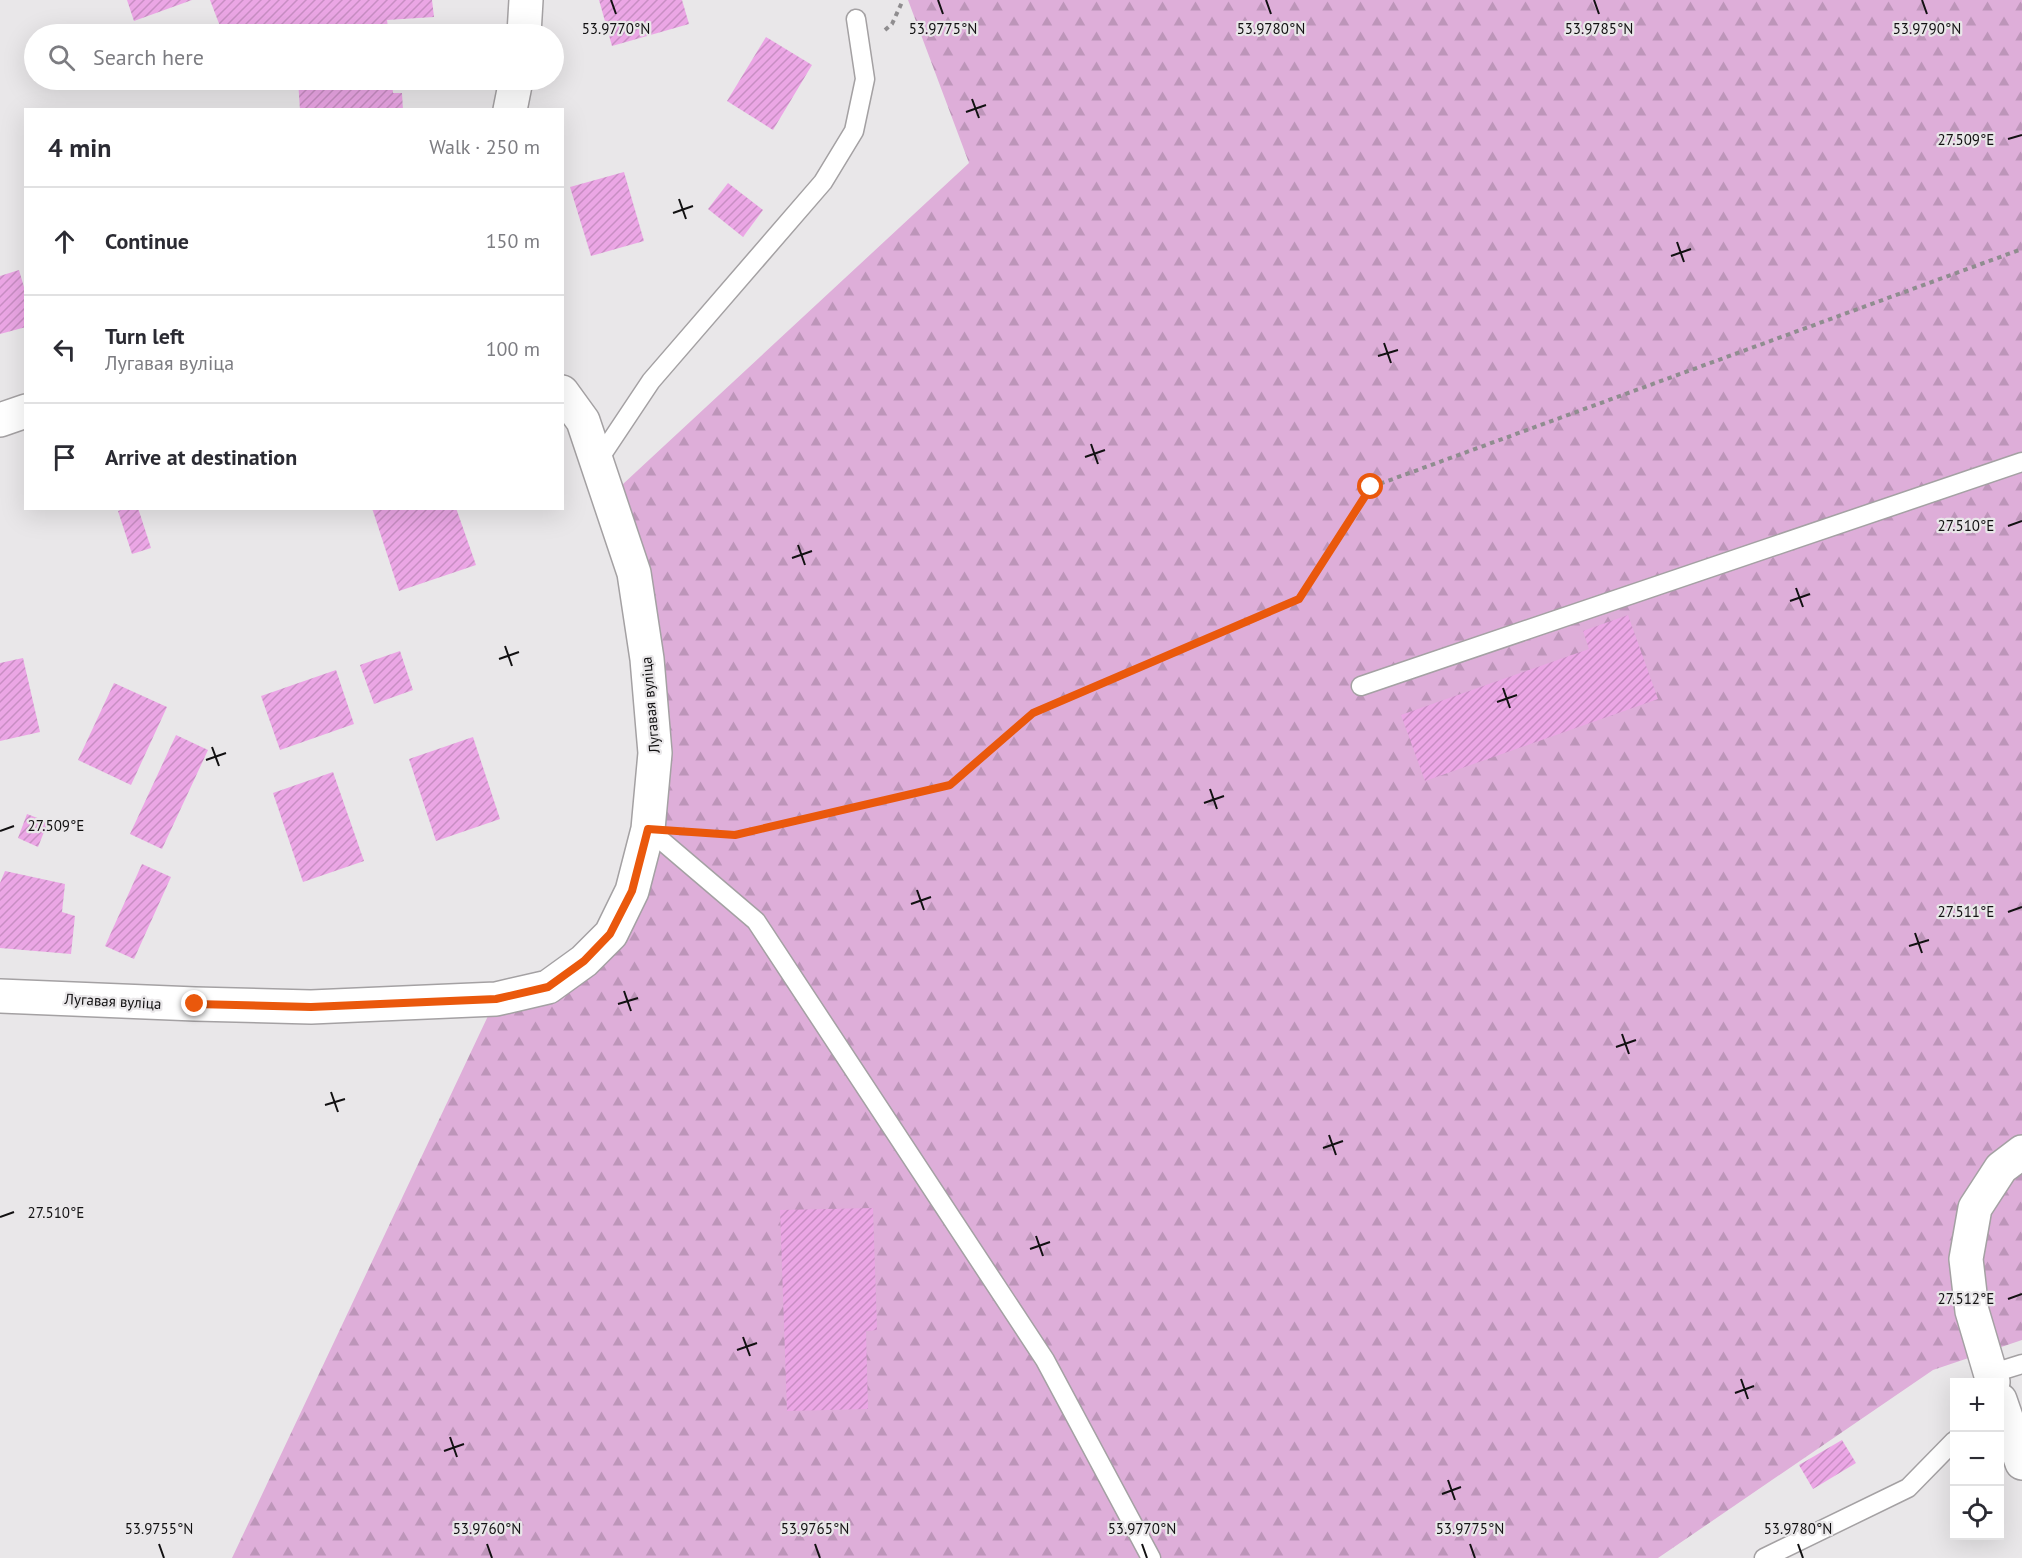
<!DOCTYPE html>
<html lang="en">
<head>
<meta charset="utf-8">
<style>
	:root { --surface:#fff; --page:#f7f7f7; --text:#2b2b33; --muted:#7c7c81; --line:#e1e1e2 }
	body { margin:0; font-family:"PT Sans",sans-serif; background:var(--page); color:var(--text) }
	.controls { position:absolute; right:18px; bottom:18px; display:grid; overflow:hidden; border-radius:0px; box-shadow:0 6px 24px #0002 }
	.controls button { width:54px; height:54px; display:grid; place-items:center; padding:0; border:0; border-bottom:2px solid var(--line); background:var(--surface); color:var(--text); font:30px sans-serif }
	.stop { position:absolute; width:18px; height:18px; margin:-14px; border:4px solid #ea580c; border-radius:50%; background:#fff }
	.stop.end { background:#ea580c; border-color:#fff; box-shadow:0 2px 6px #0008 }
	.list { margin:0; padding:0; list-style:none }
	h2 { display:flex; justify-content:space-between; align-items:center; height:78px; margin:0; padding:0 24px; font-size:26px }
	h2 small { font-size:20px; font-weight:400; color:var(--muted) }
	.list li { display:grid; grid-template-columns:39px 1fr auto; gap:18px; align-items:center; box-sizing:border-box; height:108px; padding:0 24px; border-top:2px solid var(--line) }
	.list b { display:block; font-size:22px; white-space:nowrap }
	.list p { margin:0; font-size:20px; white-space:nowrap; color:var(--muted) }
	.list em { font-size:20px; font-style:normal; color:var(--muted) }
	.icon { flex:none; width:33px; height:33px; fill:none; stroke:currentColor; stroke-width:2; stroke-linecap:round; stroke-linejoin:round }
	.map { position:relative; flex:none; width:2022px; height:1558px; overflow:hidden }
	.search { position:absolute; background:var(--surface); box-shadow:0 6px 24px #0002; left:24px; top:24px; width:540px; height:66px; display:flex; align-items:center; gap:15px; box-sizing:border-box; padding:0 21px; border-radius:33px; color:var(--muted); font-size:22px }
	.panel { position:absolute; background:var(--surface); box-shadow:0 6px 24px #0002; left:24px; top:108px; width:540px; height:402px; border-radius:0px }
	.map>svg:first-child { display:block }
	.forest { fill:url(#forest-firs) }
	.building { fill:url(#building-hatch) }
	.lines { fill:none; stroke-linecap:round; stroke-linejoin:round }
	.lane-casing { stroke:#a4a1a3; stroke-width:21 }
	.street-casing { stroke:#a4a1a3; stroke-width:36 }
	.path { stroke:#8f8d8f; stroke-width:4; stroke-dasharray:4.5 4.5; stroke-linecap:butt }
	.lane { stroke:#fff; stroke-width:18 }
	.street { stroke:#fff; stroke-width:33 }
	.route { stroke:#ea580c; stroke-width:8 }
	.ticks { fill:none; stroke:#121112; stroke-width:2 }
	.labels { text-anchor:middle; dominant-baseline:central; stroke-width:4.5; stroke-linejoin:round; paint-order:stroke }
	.street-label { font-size:15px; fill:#121112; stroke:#e9e7e9 }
	.ticks-label { font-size:15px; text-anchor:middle; fill:#121112; stroke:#e9e7e9; stroke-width:4.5; stroke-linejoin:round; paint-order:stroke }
</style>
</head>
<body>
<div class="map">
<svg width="2022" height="1558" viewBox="0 0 2022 1558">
	<defs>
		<pattern id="forest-firs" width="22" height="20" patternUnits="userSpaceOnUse" patternTransform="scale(1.5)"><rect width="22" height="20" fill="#deaed9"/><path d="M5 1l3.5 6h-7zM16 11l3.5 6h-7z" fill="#bd95b9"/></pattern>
		<pattern id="building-hatch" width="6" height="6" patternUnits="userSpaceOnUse" patternTransform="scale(1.5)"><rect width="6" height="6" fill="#eba6e5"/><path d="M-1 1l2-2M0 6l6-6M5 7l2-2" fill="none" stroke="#c88ec3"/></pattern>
	</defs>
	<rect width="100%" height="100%" fill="#e9e7e9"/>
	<polygon class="forest" points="908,0 2022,0 2022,1340 1933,1370 1658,1558 232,1558 496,999 611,934 655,753 609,497 969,163"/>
	<g class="building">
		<polygon points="127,0 192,0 134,21"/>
		<polygon points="210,0 432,0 434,17 387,20 389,34 223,34"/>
		<polygon points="599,0 682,0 689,24 612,46"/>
		<polygon points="766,37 812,65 773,130 727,101"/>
		<polygon points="239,80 292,80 292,81 243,89"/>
		<polygon points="298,80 392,80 393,93 402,93 403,110 300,110"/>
		<polygon points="624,172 644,241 591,256 570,187"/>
		<polygon points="728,183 763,210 743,237 708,209"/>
		<polygon points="19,270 26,294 26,327 0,334 0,276"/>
		<polygon points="127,508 138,508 151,548 132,554 118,511"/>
		<polygon points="372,508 456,508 476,565 399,591"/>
		<polygon points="1628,615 1658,699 1425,781 1401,715 1589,649 1583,631"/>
		<polygon points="400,651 413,690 374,704 360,665"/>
		<polygon points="23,658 40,732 0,741 0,663"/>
		<polygon points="336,670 354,724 280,750 261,696"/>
		<polygon points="114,683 167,707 131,785 78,760"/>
		<polygon points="176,735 208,750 162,849 130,834"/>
		<polygon points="473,737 500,819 436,841 409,759"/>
		<polygon points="333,772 364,861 303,882 273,793"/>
		<polygon points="27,814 48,822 38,847 18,838"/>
		<polygon points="142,864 171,877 134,959 105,946"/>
		<polygon points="5,871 65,884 62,912 75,916 71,954 0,948 0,883"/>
		<polygon points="873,1208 877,1330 866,1331 868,1409 787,1411 780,1210"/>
		<polygon points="1842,1440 1856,1463 1813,1489 1799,1465"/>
	</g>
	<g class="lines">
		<defs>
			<g id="lane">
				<polyline points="597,462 651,381 823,182 854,131 865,79 856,19"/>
				<polyline points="1361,686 2022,462"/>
				<polyline points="648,829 756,921 1045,1360 1151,1558"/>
				<polyline points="1988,1381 1990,1374 2022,1364"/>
				<polyline points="1764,1558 1908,1488 1954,1441"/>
			</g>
			<g id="street">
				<polyline points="524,34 526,0"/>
				<polyline points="510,110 516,80"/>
				<polyline points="0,420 26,411"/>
				<polyline points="0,996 195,1004 311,1007 496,999 548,987 584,961 611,934 632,891 648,829 655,753 647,659 634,573 583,421 562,392"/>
				<polyline points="1993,1382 1972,1311 1966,1259 1975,1208 2001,1168 2022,1152"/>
				<polyline points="2000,1400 2022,1463"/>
			</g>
		</defs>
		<use href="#lane" class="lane-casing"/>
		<use href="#street" class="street-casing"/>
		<g class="path">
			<polyline points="885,30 892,24 903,0"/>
			<polyline points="697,832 735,835 950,785 1033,713 1299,599 1371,487 2022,249"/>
		</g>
		<use href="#lane" class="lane"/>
		<use href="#street" class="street"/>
	</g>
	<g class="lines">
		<polyline class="route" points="195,1004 311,1007 496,999 548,987 584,961 610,934 632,891 648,829 735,835 950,785 1033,713 1299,599 1371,487"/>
	</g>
	<path class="ticks" d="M611 0 616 14M938 0 943 14M1266 0 1271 14M1594 0 1599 14M1922 0 1927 14M972 99 979 118M966 112 986 105M2008 139 2022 135M679 199 686 219M673 213 693 206M1677 242 1684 262M1671 256 1691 249M1384 343 1391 363M1378 356 1398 350M1091 444 1098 464M1085 457 1105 450M2008 526 2022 521M798 545 805 565M792 558 812 551M1796 588 1803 607M1790 601 1810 594M505 646 512 666M499 659 519 652M1503 688 1510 708M1497 702 1517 695M212 747 219 766M206 760 226 753M1210 789 1217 809M1204 803 1224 796M0 831 14 826M917 890 924 910M911 904 931 897M2008 912 2022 907M1915 933 1922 953M1909 946 1929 940M624 991 631 1011M618 1004 638 998M1622 1034 1629 1054M1616 1047 1636 1040M331 1092 338 1112M325 1105 345 1099M1329 1135 1336 1155M1323 1148 1343 1141M0 1217 14 1212M1036 1236 1043 1256M1030 1249 1050 1242M2008 1299 2022 1294M743 1337 750 1356M737 1350 757 1343M1741 1379 1748 1399M1735 1393 1754 1386M450 1437 457 1457M444 1451 464 1444M1448 1480 1455 1500M1442 1494 1461 1487M159 1544 164 1558M487 1544 492 1558M815 1544 820 1558M1142 1544 1147 1558M1470 1544 1475 1558M1798 1544 1803 1558"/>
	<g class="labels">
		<g class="street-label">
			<text transform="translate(650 705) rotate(-95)">Лугавая вуліца</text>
			<text transform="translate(113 1001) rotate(3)">Лугавая вуліца</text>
		</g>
	</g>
	<g class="ticks-label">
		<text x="616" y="34">53.9770°N</text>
		<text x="943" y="34">53.9775°N</text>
		<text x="1271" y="34">53.9780°N</text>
		<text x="1927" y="34">53.9790°N</text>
		<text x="1599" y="34">53.9785°N</text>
		<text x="1966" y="145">27.509°E</text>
		<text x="1966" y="531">27.510°E</text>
		<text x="56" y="831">27.509°E</text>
		<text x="1966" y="917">27.511°E</text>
		<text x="56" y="1218">27.510°E</text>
		<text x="1966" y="1304">27.512°E</text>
		<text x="159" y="1534">53.9755°N</text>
		<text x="487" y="1534">53.9760°N</text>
		<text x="815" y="1534">53.9765°N</text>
		<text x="1142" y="1534">53.9770°N</text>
		<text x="1470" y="1534">53.9775°N</text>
		<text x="1798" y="1534">53.9780°N</text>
	</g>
</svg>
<div class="controls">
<button>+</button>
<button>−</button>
<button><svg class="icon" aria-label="locate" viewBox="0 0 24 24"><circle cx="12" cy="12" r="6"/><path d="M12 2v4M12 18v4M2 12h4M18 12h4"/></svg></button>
</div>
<div class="stop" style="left:1371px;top:487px"></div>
<div class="stop end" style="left:195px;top:1004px"></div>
<div class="search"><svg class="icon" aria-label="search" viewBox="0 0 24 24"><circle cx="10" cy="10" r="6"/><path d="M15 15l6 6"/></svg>Search here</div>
<section class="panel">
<h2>4 min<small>Walk · 250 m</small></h2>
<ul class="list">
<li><svg class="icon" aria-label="ahead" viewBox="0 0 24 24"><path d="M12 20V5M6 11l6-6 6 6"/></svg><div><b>Continue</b></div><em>150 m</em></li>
<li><svg class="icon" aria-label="left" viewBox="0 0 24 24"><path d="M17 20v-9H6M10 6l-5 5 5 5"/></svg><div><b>Turn left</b><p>Лугавая вуліца</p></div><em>100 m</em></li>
<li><svg class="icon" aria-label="arrive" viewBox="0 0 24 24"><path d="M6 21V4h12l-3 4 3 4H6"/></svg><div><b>Arrive at destination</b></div></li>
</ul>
</section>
</div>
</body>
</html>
